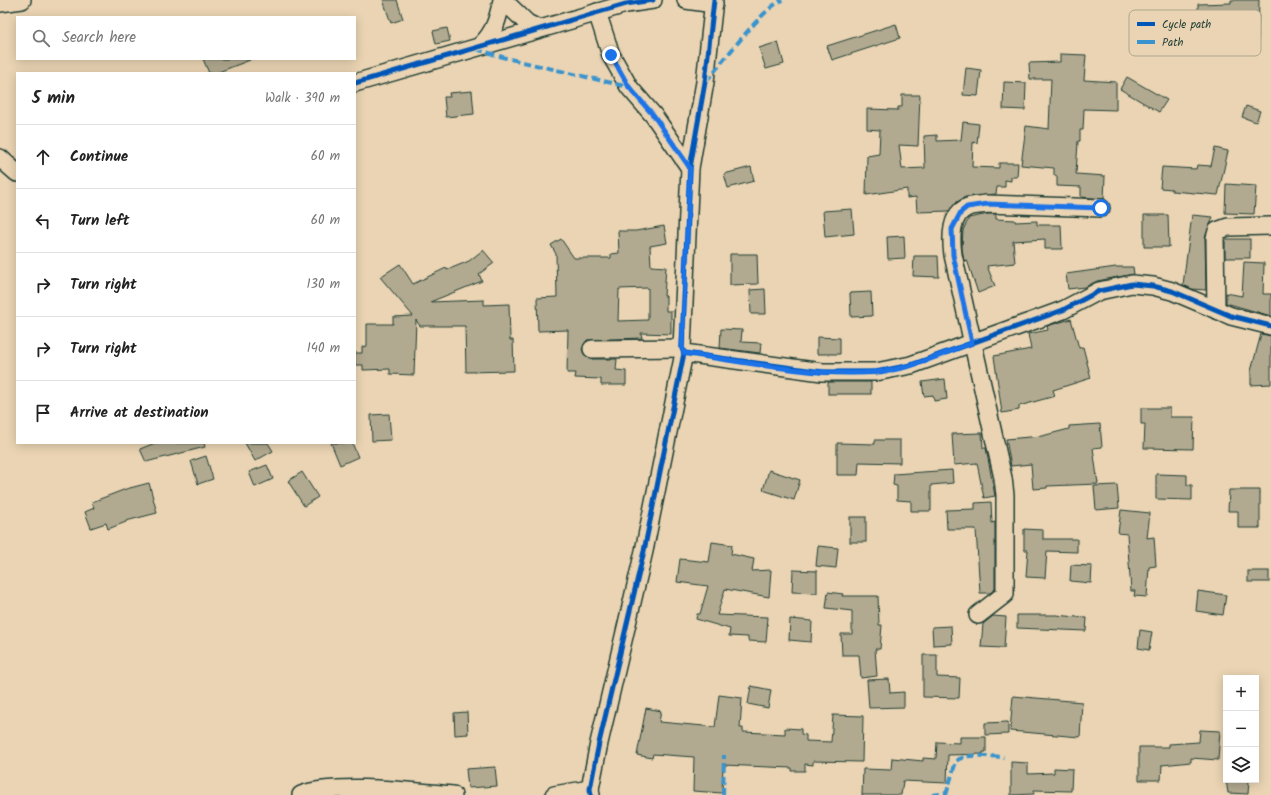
<!DOCTYPE html>
<html lang="en">
<head>
<meta charset="utf-8">
<style>
	:root { --surface:#fff; --page:#f2f2f2; --text:#222; --muted:#767676; --line:#e0e0e0 }
	body { margin:0; font-family:Kalam,sans-serif; background:var(--page); color:var(--text) }
	.controls { position:absolute; right:12px; bottom:12px; display:grid; overflow:hidden; border-radius:0px; box-shadow:0 2px 10px #0003 }
	.controls button { width:36px; height:36px; display:grid; place-items:center; padding:0; border:0; border-bottom:1px solid var(--line); background:var(--surface); color:var(--text); font:20px sans-serif }
	.stop { position:absolute; width:12px; height:12px; margin:-9px; border:3px solid #1a73e8; border-radius:50%; background:#fff }
	.stop.end { background:#1a73e8; border-color:#fff; box-shadow:0 1px 4px #0008 }
	.list { margin:0; padding:0; list-style:none }
	h2 { display:flex; justify-content:space-between; align-items:center; height:52px; margin:0; padding:0 16px; font-size:17px }
	h2 small { font-size:13px; font-weight:400; color:var(--muted) }
	.list li { display:grid; grid-template-columns:26px 1fr auto; gap:12px; align-items:center; box-sizing:border-box; height:64px; padding:0 16px; border-top:1px solid var(--line) }
	.list b { display:block; font-size:15px; white-space:nowrap }
	.list em { font-size:13px; font-style:normal; color:var(--muted) }
	.icon { flex:none; width:22px; height:22px; fill:none; stroke:currentColor; stroke-width:2; stroke-linecap:round; stroke-linejoin:round }
	.map { position:relative; flex:none; width:1271px; height:795px; overflow:hidden }
	.search { position:absolute; background:var(--surface); box-shadow:0 2px 10px #0003; left:16px; top:16px; width:340px; height:44px; display:flex; align-items:center; gap:10px; box-sizing:border-box; padding:0 14px; border-radius:0px; color:var(--muted); font-size:15px }
	.panel { position:absolute; background:var(--surface); box-shadow:0 2px 10px #0003; left:16px; top:72px; width:340px; height:372px; border-radius:0px }
	.map>svg:first-child { display:block }
	.building { fill:#b2aa90; stroke:#1f3d34; fill-rule:evenodd }
	.lines { fill:none; stroke-linecap:round; stroke-linejoin:round }
	.minor-casing { stroke:#1f3d34; stroke-width:20 }
	.minor { stroke:#ead4b3; stroke-width:17 }
	.quiet { stroke:#3993ce; stroke-width:4; stroke-dasharray:8 4; stroke-linecap:butt }
	.cycleway-casing { stroke:#ead4b3; stroke-width:8 }
	.cycleway { stroke:#0057b8; stroke-width:5 }
	.route { stroke:#1a73e8; stroke-width:5 }
	.key { fill:#ead4b3; stroke:#ada78d; stroke-width:1 }
	.key-label { font-size:11px; fill:#1f3d34 }
</style>
</head>
<body>
<div class="map">
<svg width="1271" height="795" viewBox="0 0 1271 795">
	<rect width="100%" height="100%" fill="#ead4b3"/>
	<filter id="ink" filterUnits="userSpaceOnUse"><feTurbulence type="fractalNoise" baseFrequency=".025" numOctaves="2"/><feDisplacementMap in="SourceGraphic" scale="8" xChannelSelector="R" yChannelSelector="G"/><feConvolveMatrix kernelMatrix="1 2 1 2 8 2 1 2 1" color-interpolation-filters="sRGB"/></filter>
	<g filter="url(#ink)">
		<g class="building">
			<polygon points="383,0 397,0 403,19 391,23"/>
			<polygon points="1231,0 1259,0 1258,43 1206,44 1216,17 1198,18 1198,4 1231,3"/>
			<polygon points="896,24 900,38 832,60 827,46"/>
			<polygon points="447,28 450,41 436,44 433,31"/>
			<polygon points="778,42 784,64 766,69 759,48"/>
			<polygon points="1060,54 1086,55 1084,80 1116,82 1116,110 1084,109 1083,130 1080,130 1080,141 1078,141 1076,174 1105,176 1104,199 1081,197 1081,187 1057,186 1057,176 1054,175 1054,168 1021,165 1026,126 1049,129 1051,79 1030,79 1029,63 1060,62"/>
			<polygon points="203,59 250,59 250,60 216,73 209,73"/>
			<polygon points="966,68 981,70 978,96 963,95"/>
			<polygon points="1127,77 1167,100 1159,112 1120,89"/>
			<polygon points="1004,82 1026,83 1025,110 1003,109"/>
			<polygon points="472,91 474,114 446,117 444,97 450,97 449,93"/>
			<polygon points="902,95 920,95 918,146 899,145 902,169 925,168 924,136 937,135 937,141 961,140 963,122 979,124 977,143 973,142 972,167 999,168 999,163 1018,163 1017,177 1011,177 1011,181 1005,180 1005,187 997,187 996,194 965,197 957,202 949,211 917,212 916,197 907,198 907,189 866,195 867,156 879,154 880,130 867,129 867,109 898,110 898,107 902,107"/>
			<polygon points="1246,106 1260,111 1256,122 1242,117"/>
			<polygon points="1215,148 1228,151 1218,195 1172,191 1172,189 1160,188 1162,167 1196,169 1197,165 1211,166"/>
			<polygon points="751,167 754,181 728,188 724,174"/>
			<polygon points="1226,184 1256,186 1254,214 1225,213"/>
			<polygon points="852,209 854,234 825,237 823,211"/>
			<polygon points="988,214 996,214 996,219 1015,220 1015,222 1037,221 1037,225 1061,225 1062,249 1045,249 1045,239 1013,241 1015,263 987,266 995,286 978,293 967,260 964,261 962,248 963,230 969,218"/>
			<polygon points="1144,215 1168,215 1169,247 1144,247"/>
			<polygon points="1192,215 1213,217 1205,238 1206,290 1192,289 1183,285"/>
			<path d="M664 226 667 243 650 246 651 266 666 267 664 296H666V311H671V334L641 333 642 338 587 340 582 349 584 354 592 359H617L616 370 626 371V385H601V379L575 378 576 373H567L568 330 538 331 537 298 557 297 556 254 551 245 561 239 574 258H611V254L619 253 618 231H636ZM648 288V320L618 321 619 289Z"/>
			<polygon points="904,236 905,258 888,259 887,237"/>
			<rect x="1225" y="239" width="25" height="19"/>
			<polygon points="483,250 494,263 479,274 482,281 430,302 484,300 484,305 509,304 510,340 513,340 514,371 466,372 465,326 420,326 416,320 414,375 390,374 390,369 363,370 363,365 355,365 355,353 362,353 362,347 367,346 367,324 393,324 393,317 413,316 380,277 400,264 413,284 446,268 447,270 469,261"/>
			<polygon points="730,254 757,254 758,284 730,285"/>
			<polygon points="914,256 938,256 939,277 913,276"/>
			<polygon points="1244,262 1264,263 1263,294 1271,294 1271,316 1226,303 1226,293 1242,296"/>
			<polygon points="1116,267 1133,267 1134,274 1097,281 1085,287 1068,289 1066,274"/>
			<polygon points="765,289 766,314 751,314 750,290"/>
			<polygon points="871,292 872,316 851,317 850,293"/>
			<polygon points="1071,319 1079,348 1083,347 1091,378 1053,390 1055,396 1019,406 1019,410 1002,413 994,356 1031,349 1028,334 1048,330 1047,326"/>
			<polygon points="721,329 742,330 741,342 761,343 760,353 720,348"/>
			<polygon points="1261,334 1271,336 1271,384 1251,385 1251,371"/>
			<polygon points="817,337 840,338 840,354 817,354"/>
			<polygon points="945,379 947,399 934,401 933,395 924,396 922,382"/>
			<rect x="828" y="382" width="43" height="12"/>
			<polygon points="1141,408 1170,408 1170,417 1194,417 1193,449 1144,448 1145,424 1141,424"/>
			<polygon points="389,414 391,440 372,441 371,415"/>
			<polygon points="1100,424 1102,447 1093,448 1098,484 1047,486 1047,488 1033,489 1031,464 1011,466 1006,439 1042,436 1069,429 1069,426"/>
			<polygon points="982,433 983,448 986,448 995,496 984,498 977,463 954,465 952,434"/>
			<polygon points="875,440 900,440 900,463 859,462 858,475 837,475 837,443 875,444"/>
			<polygon points="155,443 204,443 205,447 146,462 140,449"/>
			<polygon points="245,443 268,443 273,451 255,461"/>
			<polygon points="331,443 352,443 358,457 340,465"/>
			<polygon points="206,456 213,479 198,484 191,461"/>
			<polygon points="267,465 273,479 255,487 249,472"/>
			<polygon points="769,470 800,480 794,500 763,490"/>
			<polygon points="952,470 953,483 931,485 931,511 911,511 911,501 897,500 897,486 893,485 894,474"/>
			<polygon points="302,472 318,497 304,506 288,481"/>
			<polygon points="1156,474 1187,475 1187,485 1192,485 1192,500 1156,499"/>
			<polygon points="149,483 157,513 126,521 126,522 108,529 106,523 91,528 85,512 94,508 92,502 126,489"/>
			<polygon points="1117,485 1119,508 1096,510 1094,486"/>
			<polygon points="1229,490 1260,490 1260,528 1238,528 1238,511 1228,511"/>
			<polygon points="991,502 992,523 995,522 995,589 990,593 980,593 976,529 947,529 946,510 975,509 975,503"/>
			<polygon points="1121,510 1150,513 1147,538 1154,537 1156,566 1149,567 1147,597 1134,596 1135,591 1131,591 1127,534 1118,533"/>
			<rect x="850" y="517" width="16" height="25"/>
			<polygon points="1024,529 1043,530 1043,539 1077,539 1077,552 1047,551 1045,578 1026,577 1028,550 1024,550"/>
			<polygon points="712,542 732,545 731,554 754,559 752,571 771,570 769,597 725,589 717,615 768,617 766,642 748,641 748,637 729,636 730,629 696,619 697,614 700,614 708,586 677,582 680,559 709,562"/>
			<polygon points="818,546 838,548 836,568 816,566"/>
			<polygon points="1071,565 1092,566 1091,583 1070,581"/>
			<polygon points="793,570 817,571 817,593 792,592"/>
			<rect x="1248" y="571" width="21" height="11"/>
			<polygon points="1198,591 1226,595 1223,615 1196,611"/>
			<polygon points="828,592 843,594 842,596 878,596 879,625 882,625 880,649 875,649 877,676 861,678 859,655 842,655 841,634 852,634 852,611 826,608"/>
			<polygon points="1017,615 1056,615 1087,618 1086,631 1017,628"/>
			<polygon points="993,616 1006,617 1004,648 981,647 983,624"/>
			<polygon points="790,619 812,621 811,642 789,640"/>
			<polygon points="951,626 952,644 933,645 932,627"/>
			<polygon points="1140,630 1152,632 1149,650 1138,648"/>
			<polygon points="923,655 937,655 937,677 960,678 959,698 923,697"/>
			<polygon points="889,679 890,693 904,692 904,707 869,708 867,680"/>
			<polygon points="751,686 771,690 768,708 748,704"/>
			<polygon points="719,695 742,698 740,728 743,728 743,732 785,734 785,728 801,729 801,734 806,735 806,741 831,742 833,715 863,716 862,762 813,761 813,765 805,764 805,771 792,771 792,768 723,765 722,793 693,791 694,757 653,754 652,758 637,755 646,708 661,711 659,722 715,727"/>
			<polygon points="1013,696 1082,702 1080,737 1010,731"/>
			<polygon points="467,712 468,734 455,735 454,713"/>
			<polygon points="1008,722 1008,734 985,735 985,723"/>
			<polygon points="1200,730 1220,731 1218,760 1191,758 1191,762 1162,765 1161,780 1139,780 1139,747 1169,747 1169,744 1199,742"/>
			<polygon points="960,737 986,737 986,752 983,752 983,754 948,755 947,783 903,781 901,795 862,795 863,769 891,770 892,758 923,761 923,758 936,759 937,742 960,743"/>
			<polygon points="1011,762 1028,763 1028,774 1054,773 1054,768 1072,769 1071,791 1034,790 1034,794 1011,795"/>
			<polygon points="495,767 497,786 468,788 466,769"/>
			<polygon points="1226,780 1249,780 1248,794 1228,793"/>
		</g>
		<g class="lines">
			<defs>
				<g id="minor">
					<polyline points="503,0 527,23 539,29"/>
					<polyline points="686,0 714,4"/>
					<polyline points="0,3 22,0"/>
					<polyline points="597,12 611,55 629,87 654,116 690,168"/>
					<path d="M481 45C495 32 498 18 502 0"/>
					<polyline points="355,83 626,4 653,0"/>
					<polyline points="0,158 17,173"/>
					<polyline points="1216,310 1215,238 1217,231 1228,227 1271,226"/>
					<polyline points="592,349 682,348"/>
					<polyline points="684,353 822,372 876,372 911,365 1063,310 1099,291 1132,284 1153,286 1172,291 1231,316 1271,326"/>
					<path d="M978 615 1005 594V495L1003 478 953 255C951 240 950 214 968 207 974 205 981 205 987 204L1101 208"/>
					<path d="M301 795C333 782 416 792 453 795"/>
					<polyline points="554,795 590,789"/>
					<polyline points="591,795 590,789 599,743 644,551 684,353 682,348 690,168 705,82 714,0"/>
				</g>
			</defs>
			<use href="#minor" class="minor-casing"/>
			<use href="#minor" class="minor"/>
			<g class="quiet">
				<polyline points="476,49 506,58 629,87"/>
				<path d="M706 81C725 60 759 12 782 0"/>
				<polyline points="723,795 724,755"/>
				<polyline points="932,795 946,793"/>
				<path d="M946 795 956 761C968 752 990 757 1004 757"/>
			</g>
			<defs>
				<g id="cycleway">
					<polyline points="355,83 626,4 653,0"/>
					<polyline points="684,353 822,372 876,372 911,365 1063,310 1099,291 1132,284 1153,286 1172,291 1231,316 1271,326"/>
					<polyline points="591,795 590,789 599,743 644,551 684,353 682,348 690,168 705,82 714,0"/>
				</g>
			</defs>
			<use href="#cycleway" class="cycleway-casing"/>
			<use href="#cycleway" class="cycleway"/>
		</g>
	</g>
	<g class="lines" filter="url(#ink)">
		<path class="route" d="M611 55 629 87 654 116 690 168 682 348 684 353C743 362 816 377 876 372 909 370 941 354 972 343L953 255 952 229 961 212 967 207 987 204 1101 208"/>
	</g>
	<rect x="1129" y="10" width="132" height="46" rx="6" class="key"/>
	<rect x="1137" y="22" width="18" height="4" fill="#0057b8"/>
	<rect x="1137" y="40" width="18" height="4" fill="#3993ce"/>
	<g class="key-label">
		<text x="1162" y="28">Cycle path</text>
		<text x="1162" y="46">Path</text>
	</g>
</svg>
<div class="controls">
<button>+</button>
<button>−</button>
<button><svg class="icon" aria-label="layers" viewBox="0 0 24 24"><path d="M12 4l9 5-9 5-9-5zM3 14l9 5 9-5"/></svg></button>
</div>
<div class="stop" style="left:1101px;top:208px"></div>
<div class="stop end" style="left:611px;top:55px"></div>
<div class="search"><svg class="icon" aria-label="search" viewBox="0 0 24 24"><circle cx="10" cy="10" r="6"/><path d="M15 15l6 6"/></svg>Search here</div>
<section class="panel">
<h2>5 min<small>Walk · 390 m</small></h2>
<ul class="list">
<li><svg class="icon" aria-label="ahead" viewBox="0 0 24 24"><path d="M12 20V5M6 11l6-6 6 6"/></svg><div><b>Continue</b></div><em>60 m</em></li>
<li><svg class="icon" aria-label="left" viewBox="0 0 24 24"><path d="M17 20v-9H6M10 6l-5 5 5 5"/></svg><div><b>Turn left</b></div><em>60 m</em></li>
<li><svg class="icon" aria-label="right" viewBox="0 0 24 24"><path d="M7 20v-9h11M14 6l5 5-5 5"/></svg><div><b>Turn right</b></div><em>130 m</em></li>
<li><svg class="icon" aria-label="right" viewBox="0 0 24 24"><path d="M7 20v-9h11M14 6l5 5-5 5"/></svg><div><b>Turn right</b></div><em>140 m</em></li>
<li><svg class="icon" aria-label="arrive" viewBox="0 0 24 24"><path d="M6 21V4h12l-3 4 3 4H6"/></svg><div><b>Arrive at destination</b></div></li>
</ul>
</section>
</div>
</body>
</html>
